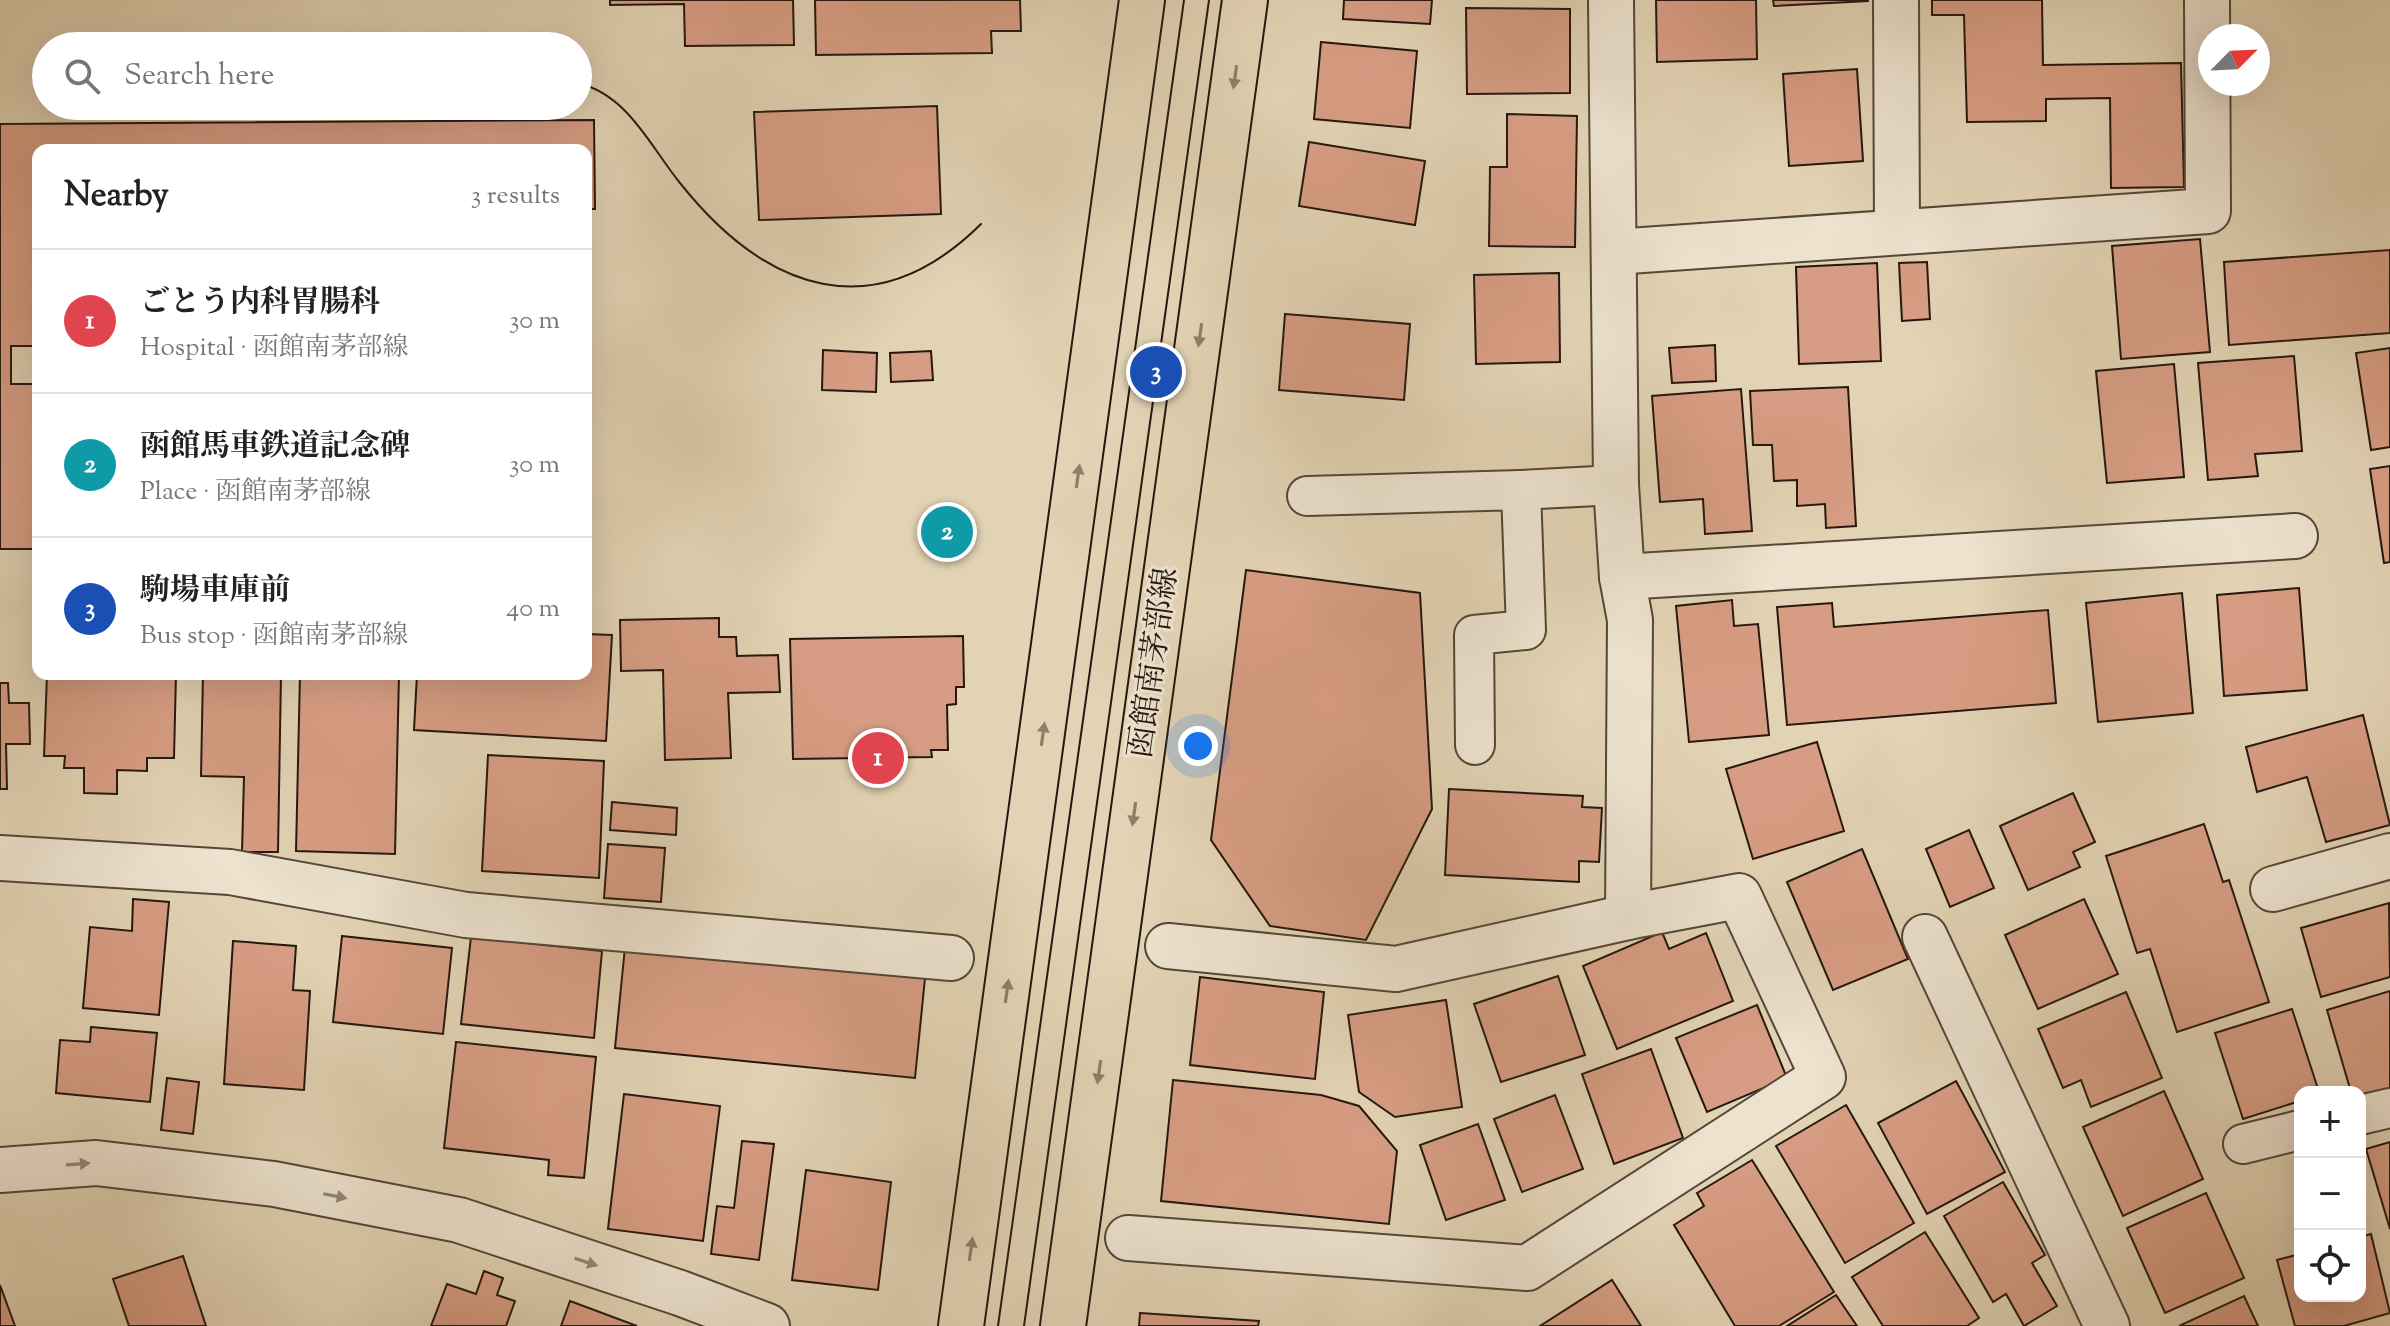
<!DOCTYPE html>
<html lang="en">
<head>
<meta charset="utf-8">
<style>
	:root { --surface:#fff; --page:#f6f6f6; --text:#222; --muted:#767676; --line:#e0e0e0; --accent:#0b8043 }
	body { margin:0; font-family:"Sorts Mill Goudy","Noto Serif JP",serif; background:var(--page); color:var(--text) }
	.controls { position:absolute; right:24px; bottom:24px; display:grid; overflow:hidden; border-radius:16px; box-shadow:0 8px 32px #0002 }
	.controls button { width:72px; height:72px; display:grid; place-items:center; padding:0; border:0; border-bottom:2px solid var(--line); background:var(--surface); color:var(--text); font:40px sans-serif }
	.compass { position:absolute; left:2198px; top:24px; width:72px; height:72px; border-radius:50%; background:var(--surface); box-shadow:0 8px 32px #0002; rotate:66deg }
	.you { position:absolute; left:1198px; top:746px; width:28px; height:28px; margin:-20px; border:6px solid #fff; border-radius:50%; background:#1a73e8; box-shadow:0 0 0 12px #1a73e833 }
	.badge { display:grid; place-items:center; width:52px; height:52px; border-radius:50%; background:var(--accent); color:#fff; font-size:26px; font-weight:700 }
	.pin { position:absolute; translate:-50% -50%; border:4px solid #fff; box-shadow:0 2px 8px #0006 }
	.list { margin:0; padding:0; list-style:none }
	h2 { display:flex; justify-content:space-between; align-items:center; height:104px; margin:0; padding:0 32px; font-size:34px }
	h2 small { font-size:26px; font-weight:400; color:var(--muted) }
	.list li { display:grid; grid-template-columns:52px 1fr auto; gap:24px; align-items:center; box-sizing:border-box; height:144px; padding:0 32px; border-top:2px solid var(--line) }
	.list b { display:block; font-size:30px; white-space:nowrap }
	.list p { margin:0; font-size:26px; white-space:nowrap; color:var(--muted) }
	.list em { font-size:26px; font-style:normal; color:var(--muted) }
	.icon { flex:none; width:44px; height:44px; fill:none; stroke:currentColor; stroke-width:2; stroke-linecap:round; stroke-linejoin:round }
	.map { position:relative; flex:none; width:2390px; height:1326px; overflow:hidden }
	.search { position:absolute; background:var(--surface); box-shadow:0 8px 32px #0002; left:32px; top:32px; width:560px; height:88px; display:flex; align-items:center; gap:20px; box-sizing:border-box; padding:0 28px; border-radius:44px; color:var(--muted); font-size:30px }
	.panel { position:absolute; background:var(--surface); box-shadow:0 8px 32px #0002; left:32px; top:144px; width:560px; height:536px; border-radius:16px }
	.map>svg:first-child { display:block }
	.building { fill:#d79d84; stroke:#25180e; stroke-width:2 }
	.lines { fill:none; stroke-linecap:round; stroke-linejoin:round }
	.service-casing { stroke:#544738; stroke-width:42 }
	.minor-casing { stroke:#544738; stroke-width:48 }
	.primary-casing { stroke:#25180e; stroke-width:48 }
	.service { stroke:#ece2ce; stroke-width:38 }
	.minor { stroke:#ece2ce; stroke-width:44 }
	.primary { stroke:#e2d3b4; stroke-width:44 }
	.tram { stroke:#25180e; stroke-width:2 }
	.oneway { fill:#8d7f69 }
	.oneway2 { fill:#928778 }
	.labels { text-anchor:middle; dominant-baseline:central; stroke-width:6; stroke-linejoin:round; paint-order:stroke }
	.street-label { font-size:32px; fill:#25180e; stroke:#ece2ce }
</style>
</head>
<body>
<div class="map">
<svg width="2390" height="1326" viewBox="0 0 2390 1326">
	<rect width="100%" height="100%" fill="#e2d3b4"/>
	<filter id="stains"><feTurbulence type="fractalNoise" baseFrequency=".0025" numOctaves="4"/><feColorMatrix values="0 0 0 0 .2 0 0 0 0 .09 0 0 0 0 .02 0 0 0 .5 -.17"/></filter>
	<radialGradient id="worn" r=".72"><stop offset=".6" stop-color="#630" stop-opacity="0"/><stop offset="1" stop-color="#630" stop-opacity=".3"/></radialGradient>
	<g class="building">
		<polygon points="610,0 793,0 794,45 685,46 684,4 610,5"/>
		<polygon points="815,0 1020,0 1021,31 991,31 992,53 816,55"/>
		<polygon points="1344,0 1432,0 1430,24 1343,19"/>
		<polygon points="1656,0 1756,0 1757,59 1657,62"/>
		<polygon points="1773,0 1868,0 1868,1 1774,6"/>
		<polygon points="1932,0 2042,0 2043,65 2181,63 2184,187 2111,188 2110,98 2046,99 2046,121 1967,122 1964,15 1932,15"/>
		<polygon points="1466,8 1570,9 1570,93 1467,94"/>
		<polygon points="1321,42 1417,51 1410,128 1314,119"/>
		<polygon points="1857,69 1863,161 1789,166 1783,74"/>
		<polygon points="937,106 941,214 759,220 754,112"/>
		<polygon points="1507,114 1577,116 1575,247 1489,246 1490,167 1507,167"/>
		<polygon points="594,120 595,209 586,209 586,150 38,150 38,346 11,346 11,384 38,384 38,549 0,549 0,124"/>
		<polygon points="1309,142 1425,161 1415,225 1299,206"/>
		<polygon points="2200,239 2210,352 2121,359 2112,246"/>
		<polygon points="2390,250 2390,333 2229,345 2224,262"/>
		<polygon points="1927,262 1930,319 1902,321 1899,263"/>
		<polygon points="1877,263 1881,361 1799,364 1796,267"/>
		<polygon points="1559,273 1560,362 1476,364 1474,275"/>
		<polygon points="1285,314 1410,324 1404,400 1279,390"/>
		<polygon points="1715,345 1716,381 1672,383 1669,348"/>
		<polygon points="2390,348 2390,447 2371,450 2356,353"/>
		<polygon points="823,350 877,353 876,392 822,390"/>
		<polygon points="931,351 933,380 891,382 890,353"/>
		<polygon points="2294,356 2302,451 2255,454 2258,476 2208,480 2198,363"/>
		<polygon points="2174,364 2184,477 2107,483 2096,371"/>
		<polygon points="1848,387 1856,526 1826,528 1825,504 1797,506 1797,480 1774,481 1772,445 1753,445 1750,391"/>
		<polygon points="1741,389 1752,531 1705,534 1703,499 1660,502 1652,396"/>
		<polygon points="2390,466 2390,562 2384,563 2370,469"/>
		<polygon points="1246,570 1420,593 1432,809 1366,940 1270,926 1211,840"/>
		<polygon points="2299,588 2307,690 2224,696 2217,595"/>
		<polygon points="2182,593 2193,713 2098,722 2086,603"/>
		<polygon points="1732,600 1734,626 1758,624 1769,735 1689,742 1676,606"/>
		<polygon points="1832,603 1834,627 2048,610 2056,703 1787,725 1777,607"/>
		<polygon points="719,618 719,637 736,637 737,656 778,655 780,692 728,693 731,758 665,760 663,670 621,671 620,620"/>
		<polygon points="586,634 612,635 606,741 414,730 417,674 586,674"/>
		<polygon points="963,636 964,687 956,687 956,704 947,705 948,750 931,750 932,757 793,759 790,639"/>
		<polygon points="47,674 176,674 174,758 147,758 147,771 117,770 117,794 84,793 84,768 64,768 65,756 44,756"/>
		<polygon points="203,674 281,674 278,852 242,852 244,777 201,776"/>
		<polygon points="300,674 399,674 395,854 296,851"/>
		<polygon points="0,683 8,683 9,703 29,703 30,744 6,744 7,789 0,789"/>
		<polygon points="2363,715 2390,825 2326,842 2307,777 2257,792 2246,747"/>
		<polygon points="1817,742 1844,831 1753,859 1726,769"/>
		<polygon points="488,755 604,761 599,878 482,871"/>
		<polygon points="1449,789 1583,796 1582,807 1602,808 1599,862 1579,861 1579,882 1445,875"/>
		<polygon points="2073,793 2095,842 2073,852 2080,867 2028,890 2000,826"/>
		<polygon points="612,802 677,808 676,835 610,830"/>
		<polygon points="2204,824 2223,882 2229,880 2269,1002 2177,1032 2150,949 2137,953 2106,856"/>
		<polygon points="1969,830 1994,888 1950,907 1926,849"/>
		<polygon points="608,844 665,848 661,902 604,898"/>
		<polygon points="1862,849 1908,959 1833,990 1787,882"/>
		<polygon points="133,899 169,902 159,1015 83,1008 90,927 132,931"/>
		<polygon points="2084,899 2118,974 2038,1009 2005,935"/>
		<polygon points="2389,903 2390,977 2321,997 2301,928"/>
		<polygon points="1662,932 1669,949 1706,933 1733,1001 1617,1049 1583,966"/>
		<polygon points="342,936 452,948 443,1034 333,1022"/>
		<polygon points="471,937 602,951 594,1038 461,1024"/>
		<polygon points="233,941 296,946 293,990 310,991 304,1090 224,1084"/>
		<polygon points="625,947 925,978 915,1078 615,1048"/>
		<polygon points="1558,976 1585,1055 1501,1082 1474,1004"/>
		<polygon points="1200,977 1324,992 1315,1079 1190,1065"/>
		<polygon points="2390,991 2390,1088 2360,1097 2360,1092 2351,1092 2327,1010"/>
		<polygon points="2126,992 2162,1078 2091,1107 2081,1080 2063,1088 2038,1029"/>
		<polygon points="1446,1000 1462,1107 1395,1117 1359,1092 1348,1015"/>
		<polygon points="1757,1005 1787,1078 1707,1112 1676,1038"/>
		<polygon points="2292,1009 2319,1092 2300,1092 2300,1101 2243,1119 2215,1033"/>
		<polygon points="91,1027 157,1033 150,1102 56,1093 60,1040 90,1042"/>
		<polygon points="456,1042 596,1057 584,1178 548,1175 549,1160 444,1148"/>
		<polygon points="1651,1049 1683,1138 1614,1164 1582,1074"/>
		<polygon points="167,1078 199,1082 193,1134 161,1130"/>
		<polygon points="1173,1080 1321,1095 1359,1106 1397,1151 1389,1224 1161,1201"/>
		<polygon points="1956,1081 2005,1172 1927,1214 1878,1123"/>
		<polygon points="2164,1091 2203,1179 2123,1216 2083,1127"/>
		<polygon points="624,1094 720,1106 703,1241 608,1229"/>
		<polygon points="1555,1095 1583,1169 1522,1192 1494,1119"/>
		<polygon points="1846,1105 1914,1223 1845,1263 1776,1146"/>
		<polygon points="1478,1124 1505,1200 1446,1220 1420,1145"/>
		<polygon points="742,1141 774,1144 759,1260 711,1254 717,1206 734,1208"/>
		<polygon points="2390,1142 2390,1229 2366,1149"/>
		<polygon points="1752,1160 1834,1292 1779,1326 1735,1326 1674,1225 1704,1206 1697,1193"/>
		<polygon points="806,1170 891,1182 878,1290 792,1280"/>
		<polygon points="2003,1182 2045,1255 2032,1263 2057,1306 2024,1326 2006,1294 1993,1302 1944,1216"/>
		<polygon points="2206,1193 2244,1278 2165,1313 2127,1228"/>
		<polygon points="1925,1232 1979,1318 1967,1326 1883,1326 1852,1277"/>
		<polygon points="2371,1234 2390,1313 2344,1326 2295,1326 2277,1260 2300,1254 2300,1296 2360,1296 2360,1237"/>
		<polygon points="183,1256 206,1326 129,1326 113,1279"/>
		<polygon points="484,1271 503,1278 497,1295 515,1301 506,1326 431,1326 447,1284 476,1294"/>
		<polygon points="1612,1280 1641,1326 1540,1326"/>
		<polygon points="0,1285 15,1326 0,1326"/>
		<polygon points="1836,1295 1857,1326 1787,1326"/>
		<polygon points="2244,1296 2258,1326 2179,1326"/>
		<polygon points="570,1301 637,1326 561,1326"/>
		<polygon points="1140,1313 1259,1321 1258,1326 1139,1326"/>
	</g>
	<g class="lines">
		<defs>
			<g id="service">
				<polyline points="1521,490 1616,485"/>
				<polyline points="1307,496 1521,490 1526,630 1474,635 1475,745"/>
				<polyline points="2360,1115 2390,1108"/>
				<polyline points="2243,1144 2300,1130"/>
			</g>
			<g id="minor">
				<polyline points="1611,0 1616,485 1622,577 1630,620 1628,917"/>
				<polyline points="1896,0 1897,230"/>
				<polyline points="1614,252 2208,211 2207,0"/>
				<polyline points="1622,577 2295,536"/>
				<polyline points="0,858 230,872 466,915 951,958"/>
				<polyline points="2273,889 2390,856"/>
				<polyline points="1925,937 2107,1326"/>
				<polyline points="0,1170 96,1163 274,1184 459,1220 680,1293 767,1326"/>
				<polyline points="1128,1238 1527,1268 1823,1077 1739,896 1628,917 1396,969 1168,946"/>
			</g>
			<g id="primary">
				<polyline points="961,1326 1142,0"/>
				<polyline points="1063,1326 1245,0"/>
			</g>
		</defs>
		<use href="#service" class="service-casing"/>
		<use href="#minor" class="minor-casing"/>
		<use href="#primary" class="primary-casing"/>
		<use href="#service" class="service"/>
		<use href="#minor" class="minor"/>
		<use href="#primary" class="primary"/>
		<g class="tram">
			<path d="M578 83C628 95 650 146 680 183 766 291 874 330 981 224"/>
			<polyline points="998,1326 1184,0"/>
			<polyline points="1024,1326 1209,0"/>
		</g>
	</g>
	<defs><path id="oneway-solid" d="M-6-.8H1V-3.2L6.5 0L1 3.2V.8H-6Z" transform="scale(2)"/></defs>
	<g class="oneway">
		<use href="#oneway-solid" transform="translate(1235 77) rotate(98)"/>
		<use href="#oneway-solid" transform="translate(1200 335) rotate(98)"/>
		<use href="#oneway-solid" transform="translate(1078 476) rotate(-82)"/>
		<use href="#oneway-solid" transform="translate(1043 734) rotate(-82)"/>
		<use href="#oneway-solid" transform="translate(1134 814) rotate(98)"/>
		<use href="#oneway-solid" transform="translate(1007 991) rotate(-82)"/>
		<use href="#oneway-solid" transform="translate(1099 1072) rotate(98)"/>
		<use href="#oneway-solid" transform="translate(971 1249) rotate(-82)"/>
	</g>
	<g class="oneway2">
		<use href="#oneway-solid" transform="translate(78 1164) rotate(-4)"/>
		<use href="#oneway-solid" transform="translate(335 1196) rotate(11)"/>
		<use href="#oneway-solid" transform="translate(586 1262) rotate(18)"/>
	</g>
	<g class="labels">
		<g class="street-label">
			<text transform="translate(1155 663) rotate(-82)">函館南茅部線</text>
		</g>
	</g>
	<rect width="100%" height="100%" filter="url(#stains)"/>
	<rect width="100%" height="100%" fill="url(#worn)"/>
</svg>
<div class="controls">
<button>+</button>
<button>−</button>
<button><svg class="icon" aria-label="locate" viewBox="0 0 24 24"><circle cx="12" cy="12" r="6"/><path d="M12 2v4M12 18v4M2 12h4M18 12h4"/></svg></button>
</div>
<svg class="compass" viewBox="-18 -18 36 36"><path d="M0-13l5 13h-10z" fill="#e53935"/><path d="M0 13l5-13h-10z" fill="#767676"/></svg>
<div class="you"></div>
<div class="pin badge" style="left:878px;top:758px;background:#e0444e">1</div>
<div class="pin badge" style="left:947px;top:532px;background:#0f9aa8">2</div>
<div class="pin badge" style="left:1156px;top:372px;background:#1a4fb4">3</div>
<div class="search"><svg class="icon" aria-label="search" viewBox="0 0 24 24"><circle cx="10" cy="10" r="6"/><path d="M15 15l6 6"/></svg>Search here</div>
<section class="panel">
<h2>Nearby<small>3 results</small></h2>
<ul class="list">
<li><span class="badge" style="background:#e0444e">1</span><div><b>ごとう内科胃腸科</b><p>Hospital · 函館南茅部線</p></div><em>30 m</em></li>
<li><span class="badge" style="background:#0f9aa8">2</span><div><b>函館馬車鉄道記念碑</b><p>Place · 函館南茅部線</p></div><em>30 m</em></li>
<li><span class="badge" style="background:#1a4fb4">3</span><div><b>駒場車庫前</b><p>Bus stop · 函館南茅部線</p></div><em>40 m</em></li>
</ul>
</section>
</div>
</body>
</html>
